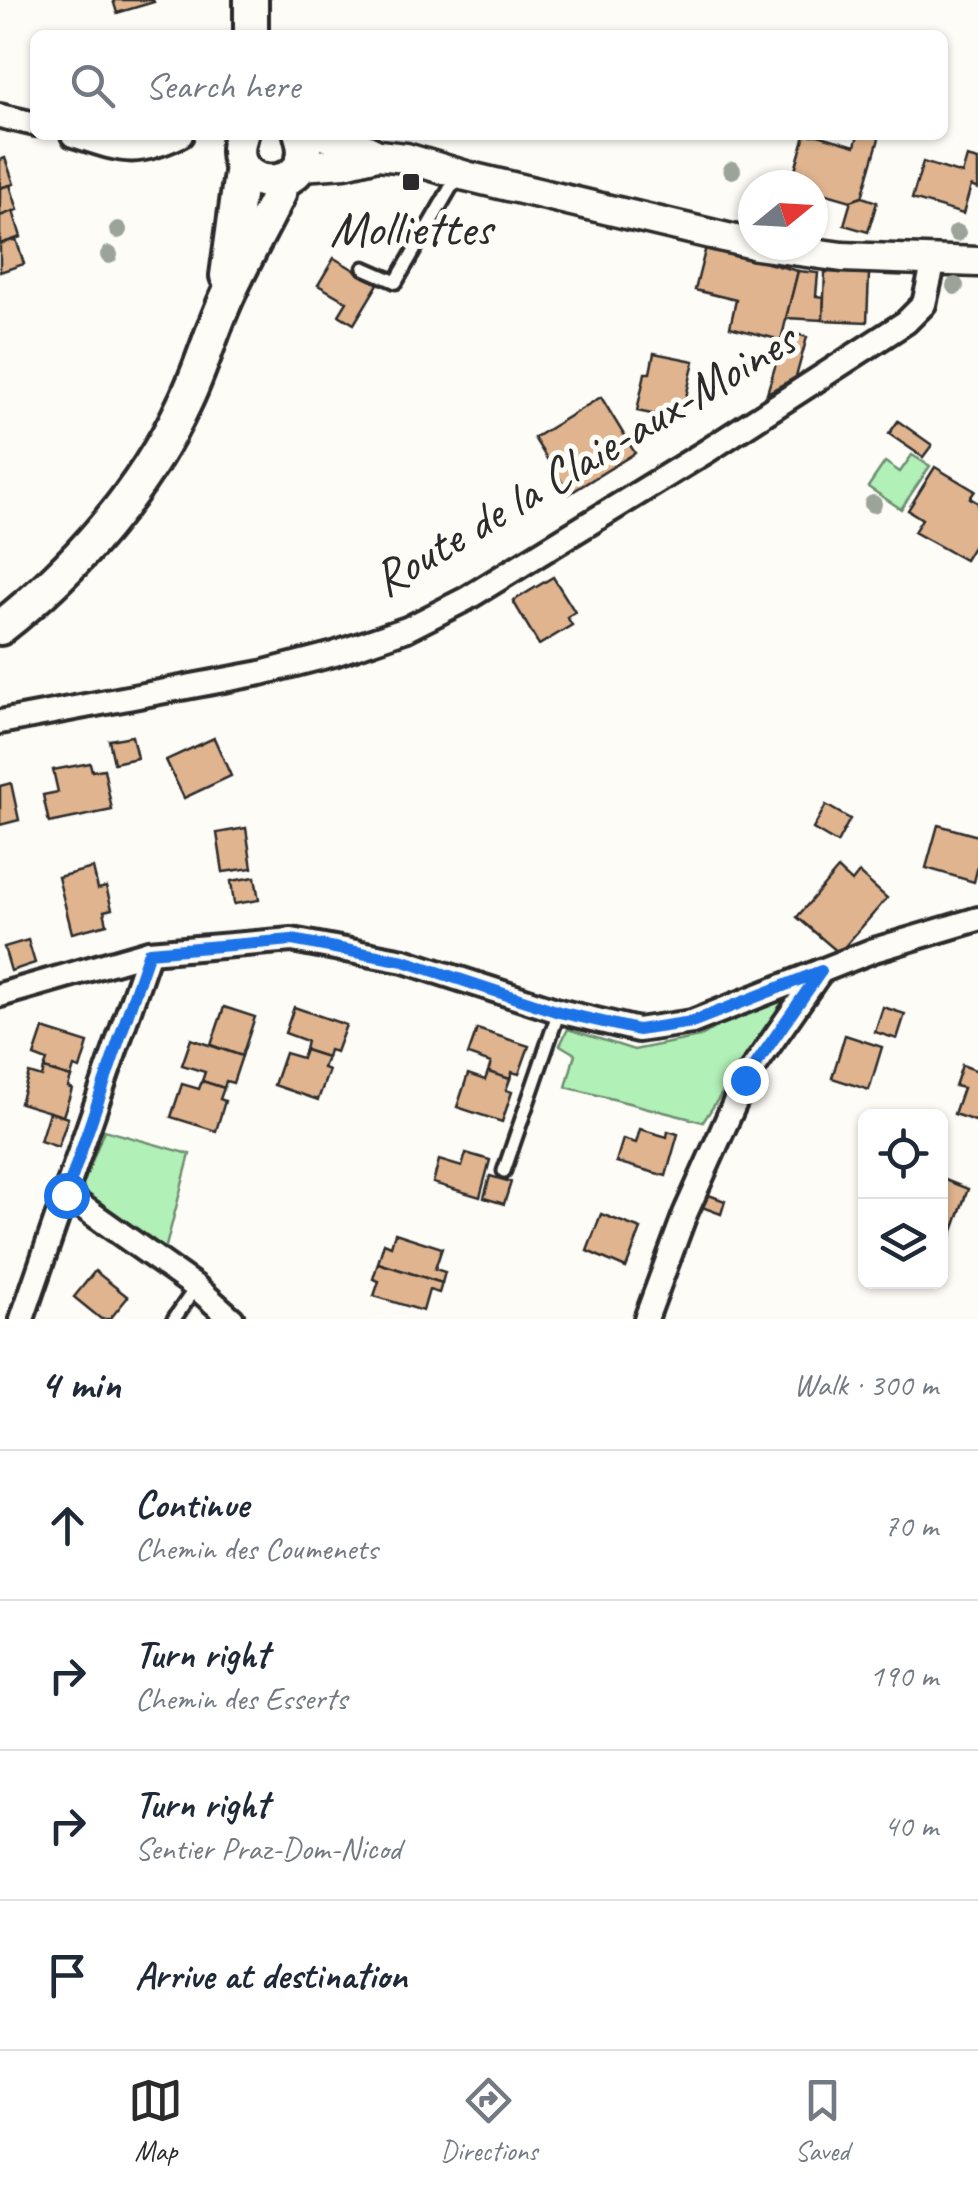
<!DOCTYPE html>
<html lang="en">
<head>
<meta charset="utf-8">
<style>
	:root { --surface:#fff; --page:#f6f6f7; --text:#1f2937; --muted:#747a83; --line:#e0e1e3; --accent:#2b2b2b }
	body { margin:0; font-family:Caveat,sans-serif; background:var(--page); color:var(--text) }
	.controls { position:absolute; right:30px; bottom:30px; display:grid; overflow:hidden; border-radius:15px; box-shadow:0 2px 8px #0004 }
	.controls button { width:90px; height:90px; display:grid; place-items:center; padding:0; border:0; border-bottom:2px solid var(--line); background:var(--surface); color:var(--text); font:50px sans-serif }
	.compass { position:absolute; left:738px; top:170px; width:90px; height:90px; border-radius:50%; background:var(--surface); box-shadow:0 2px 8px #0004; rotate:72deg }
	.stop { position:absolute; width:30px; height:30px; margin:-22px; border:8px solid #1a73e8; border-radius:50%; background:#fff }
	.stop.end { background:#1a73e8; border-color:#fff; box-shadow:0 2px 10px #0008 }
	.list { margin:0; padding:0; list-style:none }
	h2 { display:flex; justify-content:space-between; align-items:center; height:130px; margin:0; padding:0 40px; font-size:42px }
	h2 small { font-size:32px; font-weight:400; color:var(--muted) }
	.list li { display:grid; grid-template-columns:65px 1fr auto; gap:30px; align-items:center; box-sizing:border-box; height:150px; padding:0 40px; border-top:2px solid var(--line) }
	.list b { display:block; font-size:38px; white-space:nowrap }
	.list p { margin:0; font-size:32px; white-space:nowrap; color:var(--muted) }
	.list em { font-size:32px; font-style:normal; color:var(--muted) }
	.icon { flex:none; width:55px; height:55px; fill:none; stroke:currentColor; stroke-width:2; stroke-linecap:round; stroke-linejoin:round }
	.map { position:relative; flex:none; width:978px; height:1319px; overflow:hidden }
	.search { position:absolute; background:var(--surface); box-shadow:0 2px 8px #0004; left:30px; right:30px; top:30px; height:110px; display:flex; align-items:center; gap:25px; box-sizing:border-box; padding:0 35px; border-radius:15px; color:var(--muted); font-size:38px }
	.sheet { height:730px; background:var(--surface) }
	nav { display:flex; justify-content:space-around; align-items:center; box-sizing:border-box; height:140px; border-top:2px solid var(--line); background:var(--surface); font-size:28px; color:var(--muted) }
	nav a { display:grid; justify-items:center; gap:5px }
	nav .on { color:var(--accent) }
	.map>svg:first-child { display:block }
	.green { fill:#b1f0b7; stroke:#6e8e71; stroke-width:2.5 }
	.building { fill:#dfb48f; stroke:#2b2b2b; stroke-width:2.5 }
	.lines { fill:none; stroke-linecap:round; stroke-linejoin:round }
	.service-casing { stroke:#2b2b2b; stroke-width:19 }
	.minor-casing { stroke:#2b2b2b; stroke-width:30 }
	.tertiary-casing { stroke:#2b2b2b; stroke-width:35 }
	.secondary-casing { stroke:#2b2b2b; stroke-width:40 }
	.service { stroke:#fdfcf7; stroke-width:11 }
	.minor { stroke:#fdfcf7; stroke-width:22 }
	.tertiary { stroke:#fdfcf7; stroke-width:28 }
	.secondary { stroke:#fdfcf7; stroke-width:32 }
	.tree { fill:#9ca49a }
	.route { stroke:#1a73e8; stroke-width:12 }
	.poi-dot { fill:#2b2b2b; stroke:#fdfcf7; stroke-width:4 }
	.labels { text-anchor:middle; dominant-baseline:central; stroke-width:10; stroke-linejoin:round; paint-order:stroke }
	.poi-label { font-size:50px; fill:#2b2b2b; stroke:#fdfcf7 }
	.street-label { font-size:50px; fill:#2b2b2b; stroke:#fdfcf7 }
</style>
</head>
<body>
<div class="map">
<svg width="978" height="1319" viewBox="0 0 978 1319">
	<rect width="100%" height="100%" fill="#fdfcf7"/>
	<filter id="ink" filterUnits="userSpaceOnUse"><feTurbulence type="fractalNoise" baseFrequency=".01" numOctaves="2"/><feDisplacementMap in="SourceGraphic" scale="20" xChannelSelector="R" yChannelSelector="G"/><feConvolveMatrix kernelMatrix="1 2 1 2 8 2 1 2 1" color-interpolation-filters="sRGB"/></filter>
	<g filter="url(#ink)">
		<g class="green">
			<polygon points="912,455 930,466 901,509 868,487 885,462 900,472"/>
			<polygon points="796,982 806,992 768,1023 703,1122 566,1087 575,1054 560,1045 568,1029 634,1050 699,1037"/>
			<polygon points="104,1130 190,1154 165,1250 86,1193 83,1185"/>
		</g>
		<g class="building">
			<polygon points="113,0 153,0 154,2 117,13"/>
			<polygon points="805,135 818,135 855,146 858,135 880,135 862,197 851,201 813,190 813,185 791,184"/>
			<polygon points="967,157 978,160 978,189 971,186 963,214 912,199 923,162 962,174"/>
			<polygon points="5,158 14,184 0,188 0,160"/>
			<polygon points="10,185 18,210 0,216 0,188"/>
			<polygon points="862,197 877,202 868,232 844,225 851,201"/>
			<polygon points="13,211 21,237 0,244 0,216"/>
			<polygon points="16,239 24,264 0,272 0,244"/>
			<polygon points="706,247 798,271 781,340 730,327 736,300 695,290"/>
			<polygon points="334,258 378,284 354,324 339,315 347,302 318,285"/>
			<polygon points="798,271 818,273 816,296 824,297 823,320 786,318"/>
			<polygon points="825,272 869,274 867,322 823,320"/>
			<polygon points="786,331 807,337 796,377 767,393"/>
			<polygon points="654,353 694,361 681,420 637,411 645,373 650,373"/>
			<polygon points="601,397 635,453 569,494 534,438"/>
			<polygon points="898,421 932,445 923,457 889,434"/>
			<polygon points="935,467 975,491 970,498 978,503 978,539 965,560 914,532 922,519 908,510"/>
			<polygon points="553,577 575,612 567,617 572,625 539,645 513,601"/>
			<polygon points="132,736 137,758 114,763 109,740"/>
			<polygon points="214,738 231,776 184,798 166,760"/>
			<polygon points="90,763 92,771 104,769 112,810 49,823 43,795 58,792 53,770"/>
			<polygon points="11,783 19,820 0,825 0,786"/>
			<polygon points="826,805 850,819 837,843 813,829"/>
			<polygon points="938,825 978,836 978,866 974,882 926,868"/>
			<polygon points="246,828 252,868 223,872 217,833"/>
			<polygon points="93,868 98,889 106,887 112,909 104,911 107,924 72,933 58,877"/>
			<polygon points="838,869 852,882 859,873 887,898 839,953 797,917"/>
			<polygon points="255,877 259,900 234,904 231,881"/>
			<polygon points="28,940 35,963 11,971 4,947"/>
			<polygon points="224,1007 255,1017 242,1056 211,1045"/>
			<polygon points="294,1007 346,1025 336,1052 329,1050 327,1057 305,1050 307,1041 285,1033"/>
			<polygon points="883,1007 905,1014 897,1039 875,1032"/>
			<polygon points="43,1029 88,1043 80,1069 74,1067 71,1077 44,1069 47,1061 34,1056"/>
			<polygon points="477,1029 529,1046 519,1074 512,1072 510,1079 488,1072 491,1063 468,1055"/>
			<polygon points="845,1035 882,1047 869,1090 832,1078"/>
			<polygon points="191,1039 242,1056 233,1083 226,1081 224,1088 202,1081 205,1072 182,1065"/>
			<polygon points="305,1050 327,1057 323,1068 329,1070 318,1100 274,1085 285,1053 302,1058"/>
			<polygon points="962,1065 978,1071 978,1122 954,1114 963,1088 955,1086"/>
			<polygon points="44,1069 71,1077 68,1087 72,1089 63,1116 20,1103 29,1073 42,1077"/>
			<polygon points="488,1072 510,1079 506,1090 512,1092 502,1122 457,1107 468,1074 485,1080"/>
			<polygon points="202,1081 224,1088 220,1099 225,1101 216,1131 171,1117 182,1084 199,1089"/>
			<polygon points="49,1112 68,1118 58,1147 40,1141"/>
			<polygon points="640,1129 667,1137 668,1131 678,1134 666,1176 616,1162 623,1139 636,1143"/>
			<polygon points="466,1153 490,1160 480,1197 433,1183 439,1160 462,1167"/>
			<polygon points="490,1176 511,1182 504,1204 484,1198"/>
			<polygon points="940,1178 968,1189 948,1245 940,1242"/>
			<polygon points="706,1194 725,1201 721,1214 702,1207"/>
			<polygon points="601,1214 641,1229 626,1268 587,1251"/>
			<polygon points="395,1233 442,1248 435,1269 445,1272 442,1283 378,1263 384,1243 391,1246"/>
			<polygon points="378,1263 442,1283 439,1293 429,1290 423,1311 374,1296 379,1281 373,1279"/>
			<polygon points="95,1271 128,1297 110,1319 101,1319 74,1297"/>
		</g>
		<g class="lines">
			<defs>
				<g id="service">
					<polyline points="364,268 396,282 451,187 463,178"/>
					<polyline points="504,1171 559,1011"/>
					<polyline points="174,1319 196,1287"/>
				</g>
				<g id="minor">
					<polyline points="0,116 35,124"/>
					<path d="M73 135C122 150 132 158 181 135"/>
					<polyline points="0,722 261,673 334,654 407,629 466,599 707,451 906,322 924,304 934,261"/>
					<polyline points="0,995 149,952 292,940 404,961 559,1011 638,1030 692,1022 874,950 978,919"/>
					<polyline points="66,1195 196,1287 232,1319"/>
					<polyline points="22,1319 149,952"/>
					<polyline points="646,1319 685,1214 745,1080 821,971"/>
				</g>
				<g id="tertiary">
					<polyline points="320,135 347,140 378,155"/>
					<polyline points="301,166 345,163 378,155 406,158 466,176 753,244"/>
					<polyline points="756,245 842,257 978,262"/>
				</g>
				<g id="secondary">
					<polyline points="251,0 251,35"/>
					<path d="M241 135C220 197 322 197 301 135"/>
					<polyline points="227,276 242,166"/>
					<path d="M0 628C75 569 143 492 184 404 199 374 208 342 221 311 237 271 260 233 279 194L281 181"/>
				</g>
			</defs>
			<use href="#service" class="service-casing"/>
			<use href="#minor" class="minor-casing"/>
			<use href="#tertiary" class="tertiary-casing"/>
			<use href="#secondary" class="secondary-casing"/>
			<use href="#service" class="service"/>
			<use href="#minor" class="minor"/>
			<use href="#tertiary" class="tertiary"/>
			<use href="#secondary" class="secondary"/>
		</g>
		<g class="tree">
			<circle cx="732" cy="170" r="9"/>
			<circle cx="118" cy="230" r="9"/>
			<circle cx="957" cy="233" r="9"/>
			<circle cx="109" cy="255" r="9"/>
			<circle cx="955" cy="286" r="9"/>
			<circle cx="873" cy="504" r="9"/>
		</g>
	</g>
	<g class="lines" filter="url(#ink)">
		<polyline class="route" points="66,1195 149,952 292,940 404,961 559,1012 638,1030 692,1022 821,971 745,1080"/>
	</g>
	<rect class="poi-dot" x="401" y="172" width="20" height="20" rx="5"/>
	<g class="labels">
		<g class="poi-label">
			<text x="411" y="228">Molliettes</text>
		</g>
		<g class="street-label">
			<text transform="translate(584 459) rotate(-31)">Route de la Claie-aux-Moines</text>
		</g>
	</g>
</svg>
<div class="controls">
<button><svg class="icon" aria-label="locate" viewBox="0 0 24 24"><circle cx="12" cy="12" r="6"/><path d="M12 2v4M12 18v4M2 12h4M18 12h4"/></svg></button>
<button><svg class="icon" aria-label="layers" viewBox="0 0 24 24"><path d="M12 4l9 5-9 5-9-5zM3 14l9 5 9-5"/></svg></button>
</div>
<svg class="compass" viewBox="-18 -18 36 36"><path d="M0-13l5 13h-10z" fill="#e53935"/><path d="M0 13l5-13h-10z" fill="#747a83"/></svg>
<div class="stop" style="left:66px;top:1195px"></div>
<div class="stop end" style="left:745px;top:1080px"></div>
<div class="search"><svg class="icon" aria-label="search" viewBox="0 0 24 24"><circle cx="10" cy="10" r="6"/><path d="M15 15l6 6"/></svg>Search here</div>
</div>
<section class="sheet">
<h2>4 min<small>Walk · 300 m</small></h2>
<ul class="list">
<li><svg class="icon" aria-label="ahead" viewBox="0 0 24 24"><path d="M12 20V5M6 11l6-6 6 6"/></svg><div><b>Continue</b><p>Chemin des Coumenets</p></div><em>70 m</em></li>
<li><svg class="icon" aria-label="right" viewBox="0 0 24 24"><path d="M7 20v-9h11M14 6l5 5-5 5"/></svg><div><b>Turn right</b><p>Chemin des Esserts</p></div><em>190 m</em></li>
<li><svg class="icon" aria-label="right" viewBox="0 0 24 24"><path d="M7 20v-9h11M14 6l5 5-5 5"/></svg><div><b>Turn right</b><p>Sentier Praz-Dom-Nicod</p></div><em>40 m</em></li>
<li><svg class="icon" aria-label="arrive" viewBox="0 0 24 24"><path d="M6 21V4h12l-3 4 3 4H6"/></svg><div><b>Arrive at destination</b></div></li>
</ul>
</section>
<nav>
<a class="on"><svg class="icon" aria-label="map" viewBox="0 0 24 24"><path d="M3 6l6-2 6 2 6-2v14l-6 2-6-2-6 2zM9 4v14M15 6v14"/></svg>Map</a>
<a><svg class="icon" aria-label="directions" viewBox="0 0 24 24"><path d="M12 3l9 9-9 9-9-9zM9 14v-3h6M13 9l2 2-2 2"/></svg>Directions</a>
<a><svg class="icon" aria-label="saved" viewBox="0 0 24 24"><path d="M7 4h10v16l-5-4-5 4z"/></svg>Saved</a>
</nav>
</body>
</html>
